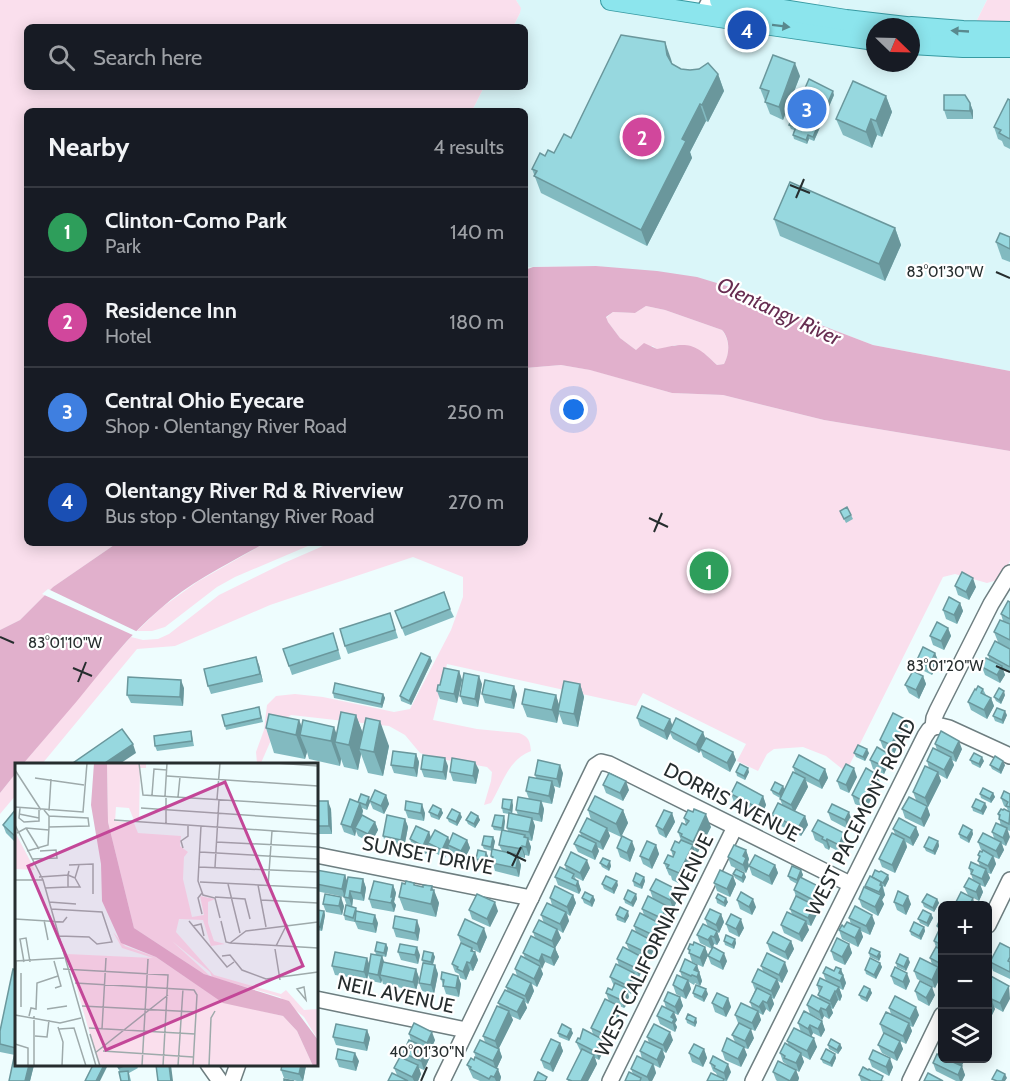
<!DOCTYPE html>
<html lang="en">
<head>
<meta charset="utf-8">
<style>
	:root { --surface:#171b24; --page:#242831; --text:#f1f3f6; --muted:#9ea1a6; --line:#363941; --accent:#c34798 }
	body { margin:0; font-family:Cabin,sans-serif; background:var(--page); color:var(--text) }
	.controls { position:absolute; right:18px; bottom:18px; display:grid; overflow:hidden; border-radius:9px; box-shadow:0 3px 15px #0003 }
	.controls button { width:54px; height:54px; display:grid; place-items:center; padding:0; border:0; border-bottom:2px solid var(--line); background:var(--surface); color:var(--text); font:30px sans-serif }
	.compass { position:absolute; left:866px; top:18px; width:54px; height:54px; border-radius:50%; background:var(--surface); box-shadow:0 3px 15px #0003; rotate:113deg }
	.you { position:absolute; left:574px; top:410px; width:21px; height:21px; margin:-15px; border:4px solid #fff; border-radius:50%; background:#1a73e8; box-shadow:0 0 0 9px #1a73e833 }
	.badge { display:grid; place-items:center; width:39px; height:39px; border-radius:50%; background:var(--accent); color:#fff; font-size:20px; font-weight:700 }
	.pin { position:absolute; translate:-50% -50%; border:3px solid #fff; box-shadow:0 2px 6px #0006 }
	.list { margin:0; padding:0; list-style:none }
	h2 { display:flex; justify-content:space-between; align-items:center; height:78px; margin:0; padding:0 24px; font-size:26px }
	h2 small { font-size:20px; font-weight:400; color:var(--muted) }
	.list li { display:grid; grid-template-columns:39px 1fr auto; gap:18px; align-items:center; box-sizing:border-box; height:90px; padding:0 24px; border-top:2px solid var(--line) }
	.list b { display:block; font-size:22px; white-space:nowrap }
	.list p { margin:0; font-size:20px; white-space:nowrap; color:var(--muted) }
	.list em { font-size:20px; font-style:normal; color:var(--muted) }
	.icon { flex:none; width:33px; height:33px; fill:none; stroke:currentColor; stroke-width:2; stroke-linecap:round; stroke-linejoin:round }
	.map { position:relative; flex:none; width:1010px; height:1081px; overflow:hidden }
	.search { position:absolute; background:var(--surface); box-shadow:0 3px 15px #0003; left:24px; top:24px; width:504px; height:66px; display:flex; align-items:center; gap:15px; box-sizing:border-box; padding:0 21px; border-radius:9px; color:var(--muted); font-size:22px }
	.panel { position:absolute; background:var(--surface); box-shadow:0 3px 15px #0003; left:24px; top:108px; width:504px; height:438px; border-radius:9px }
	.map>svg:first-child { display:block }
	.built { fill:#daf6f9; fill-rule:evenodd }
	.green { fill:#fadfed }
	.water { fill:#e1b0cc; fill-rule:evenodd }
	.pier { fill:#eefdfe }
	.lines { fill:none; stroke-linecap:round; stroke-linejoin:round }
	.minor-casing { stroke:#6e7e80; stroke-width:18 }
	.major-casing { stroke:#379aa2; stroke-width:22 }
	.minor { stroke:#fff; stroke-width:15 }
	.major { stroke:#8ce5ed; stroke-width:20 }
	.wall { fill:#82bac0 }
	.shaded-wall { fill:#6a979c }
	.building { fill:#97d8df; stroke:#6a979c; stroke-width:1.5 }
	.oneway { fill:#59898e }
	.ticks { fill:none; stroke:#262d2e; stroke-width:2 }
	.labels { text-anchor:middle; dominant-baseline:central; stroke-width:4.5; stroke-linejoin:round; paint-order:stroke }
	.street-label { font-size:20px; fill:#262d2e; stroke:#fff }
	.water-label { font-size:21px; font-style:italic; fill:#672d51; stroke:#fff }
	.inset-road { fill:none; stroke:#9eaaab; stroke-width:1.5 }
	.view { fill:#c34798; fill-opacity:0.15; stroke:#c34798; stroke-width:3 }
	.inset-edge { fill:none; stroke:#262d2e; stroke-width:3 }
	.ticks-label { font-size:15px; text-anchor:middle; fill:#262d2e; stroke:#fff; stroke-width:4.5; stroke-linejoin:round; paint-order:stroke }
</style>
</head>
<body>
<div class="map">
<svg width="1010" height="1081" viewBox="0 0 1010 1081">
	<rect width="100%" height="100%" fill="#eefdfe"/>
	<path class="built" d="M516 0H674L808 23 820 0H987L974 26H1010V371L873 345 813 322 765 305 730 287 596 266 525 267V111H472L484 87H525V27H513L520 13 518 3ZM875 27H911V63H875Z"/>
	<g class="green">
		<polygon points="0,0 516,0 521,8 520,13 513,27 27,27 27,87 484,87 472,111 27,111 27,543 117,543 53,587 20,620 0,630"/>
		<polygon points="987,0 1010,0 1010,26 974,26"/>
		<path d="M646 306 665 310 722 330C730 340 730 354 724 364L717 365 705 354 676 345 657 350 653 346 636 350 620 338 608 322 606 318 613 312 635 313Z"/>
		<path d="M561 365 591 370 672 393 723 395 824 420 1010 451V561L1001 579 987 583 955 574 943 577 846 772 826 756 803 747 774 749 767 754 758 771 737 761 746 744 643 693 636 706 447 664 433 720 477 729 519 733C529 737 530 741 531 751 508 760 503 783 491 803L484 805 491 781 492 772 487 767 435 758 420 753 405 735 389 726 291 715 278 724 261 763H257L256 752 264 730 267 705 276 696 295 694 323 697 394 712 410 709 451 630 463 597V577L413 557 270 605 175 646 137 649 42 764H23C59 722 93 678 131 637L143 640 158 639 169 634 219 595 284 563 330 543H525V368Z"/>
		<polygon points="265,543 315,543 235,577 217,587 165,627 152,631 137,631 161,608 197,582"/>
		<polygon points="16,773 16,795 0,814 0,793"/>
	</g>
	<g class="water">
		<path d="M596 266 657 271 697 277 730 287 765 305 813 322 873 345 1010 371V451L824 420 723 395 672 393 590 370 561 365 525 368V270L533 267ZM646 306 665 310 722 330C730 339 730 353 724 364L717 365C694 342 688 342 657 349L644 343 636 350 620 338 608 322 606 317 613 312 635 313Z"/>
		<path d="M117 543H265C230 563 190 582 160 609 128 636 103 669 77 701 59 722 41 743 23 764H16V773L0 793V630L20 620 53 587Z"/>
	</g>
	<polygon class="pier" points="48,589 138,632 135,636 42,594"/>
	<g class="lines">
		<defs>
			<g id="minor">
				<polyline points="703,14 710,0"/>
				<polyline points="933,727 941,726 949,728 1010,756"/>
				<polyline points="316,855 531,898"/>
				<polyline points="988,925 1010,880"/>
				<polyline points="316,999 466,1030"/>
				<polyline points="208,1064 220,1081"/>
				<polyline points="232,1081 238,1064"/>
				<polyline points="442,1081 595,766 601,762 609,764 850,884"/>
				<polyline points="610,1081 735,827"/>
				<polyline points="753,1081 925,736 929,730 933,727 934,718 937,711 991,604 1010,573"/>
				<polyline points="910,1081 942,1015"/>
			</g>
			<g id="major">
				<polyline points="611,0 764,24 875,40"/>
				<polyline points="720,0 846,20 906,27"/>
				<polyline points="911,27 963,31 1010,32"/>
				<polyline points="911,44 963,47 1010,47"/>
			</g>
		</defs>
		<use href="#minor" class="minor-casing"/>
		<use href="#major" class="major-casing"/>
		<use href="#minor" class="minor"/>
		<use href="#major" class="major"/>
	</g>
	<g class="wall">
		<polygon points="671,59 672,63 681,69 718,74 724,91 708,122 706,121 690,152 692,158 647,246 541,193 532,169 545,156 554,153 571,138"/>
		<polygon points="800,76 783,120 770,114 760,88"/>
		<polygon points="834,95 814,141 809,139 807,144 794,139 793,135 794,130 791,129 789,125"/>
		<polygon points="886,96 892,112 882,137 877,135 872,148 843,135 836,119"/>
		<polygon points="1010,100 1010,149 1004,146 1002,141 998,139 994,127"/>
		<polygon points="970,103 973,111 973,119 947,119 944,110"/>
		<polygon points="774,219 895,228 901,245 885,281 780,236"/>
		<polygon points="1010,237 1010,262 1002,259 996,242"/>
		<polygon points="840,511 851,515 853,519 846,523"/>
		<polygon points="955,586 976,587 969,600 958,595"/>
		<polygon points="1010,602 1010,673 1003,670 1005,675 1000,683 985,675 982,667 990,661 988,655 998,642 994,632 1003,621 1001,614"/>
		<polygon points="960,603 963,611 957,624 946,619 943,610"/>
		<polygon points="450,609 454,617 405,636 395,611"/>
		<polygon points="390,613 398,638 348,654 345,646"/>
		<polygon points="948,628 951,636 944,650 933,645 930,636"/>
		<polygon points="336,642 341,659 292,675 283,649"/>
		<polygon points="935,653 938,661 932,675 920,669 917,660"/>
		<polygon points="430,657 432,661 411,705 401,701 400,696"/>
		<polygon points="259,665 263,682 211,694 208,686"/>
		<polygon points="459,671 462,680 457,703 440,699 437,691 440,685"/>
		<polygon points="923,676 926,684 919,699 909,693 905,685"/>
		<polygon points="482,684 478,707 463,704 460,696"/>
		<polygon points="580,684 584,697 578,727 563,724 559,713 557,723 527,717 522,704 556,695 559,706"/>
		<polygon points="184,688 183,706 131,703 127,695"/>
		<polygon points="983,689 986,695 991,698 994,706 987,719 971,710 968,702 976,690"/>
		<polygon points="333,693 383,694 385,698 382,708 334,698"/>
		<polygon points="482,694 517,694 514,709 485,703"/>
		<polygon points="1005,695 1001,704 996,701 994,697"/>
		<polygon points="259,707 263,722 226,730 225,726"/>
		<polygon points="356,715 363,734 389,746 383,776 368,773 361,754 358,770 344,767 341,759 340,766 309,759 307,752 305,759 274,753 266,728 299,720 302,727 337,734"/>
		<polygon points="1007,715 1003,724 995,721 993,716"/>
		<polygon points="637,718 670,719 672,726 703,732 705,739 733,752 736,760 730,772 703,757 701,751 699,753 673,739 670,733 667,740 640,726"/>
		<polygon points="905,719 908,727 903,735 905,740 903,745 899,743 894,754 883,748 880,740"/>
		<polygon points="192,735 194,746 157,751 155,746"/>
		<polygon points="935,744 962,749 956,762 952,760 954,765 947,779 938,774 941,781 928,807 927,806 930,815 924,827 905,818 902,809 916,800 913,792 929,768 927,761 937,750"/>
		<polygon points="854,753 869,753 865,761 856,757"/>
		<polygon points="416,754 419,762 417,777 394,773 391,765"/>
		<polygon points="870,760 890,761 884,774 873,769"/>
		<polygon points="970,760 984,761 980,768 972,764"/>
		<polygon points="990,765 1005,765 1001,774 992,769"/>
		<polygon points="448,766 446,780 424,777 421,769"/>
		<polygon points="793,767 825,769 828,778 822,789 806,781 808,787 795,811 805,816 808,825 801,836 775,823 772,815 782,804 780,799 780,798 773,794 771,790 785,789 795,773"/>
		<polygon points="479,770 476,784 453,781 450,772"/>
		<polygon points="736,772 749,772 745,780 737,776"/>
		<polygon points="563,773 560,788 554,786 555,790 552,804 542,802 544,809 542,822 533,820 535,826 532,841 528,840 531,847 529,856 525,855 525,858 515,856 518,857 521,865 519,877 495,871 491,856 492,851 484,849 482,845 495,841 493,850 502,851 499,845 502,831 494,830 492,826 505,821 504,831 508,831 507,828 509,814 503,813 502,808 513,805 512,814 518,815 516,810 529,799 526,791 536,778 535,775"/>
		<polygon points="857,777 849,793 840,789 837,781"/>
		<polygon points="880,782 866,809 855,804 852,795"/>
		<polygon points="603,785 629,790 623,801 606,793"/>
		<polygon points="993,793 995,797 991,803 981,798 980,794"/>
		<polygon points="731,794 763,796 766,805 761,816 734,802"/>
		<polygon points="1010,794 1010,831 1007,830 1006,846 1002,844 1004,850 999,859 994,857 996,864 991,874 988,873 990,878 985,887 980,885 983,892 979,901 968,895 964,887 973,880 969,868 980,866 978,861 979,858 978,855 982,851 981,850 978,842 994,838 992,832 1001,826 998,814 1003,810 1008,811 1007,808 1004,806 1001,798"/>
		<polygon points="386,795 389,804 384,814 373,809 370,802 367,810 362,808 363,811 362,815 375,822 378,830 371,843 358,836 356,831 355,836 344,832 341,824 358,802 370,800"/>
		<polygon points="316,801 331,809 332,834 319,834 316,829"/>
		<polygon points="972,807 987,807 983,815 973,811"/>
		<polygon points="16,809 16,843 6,833 3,825"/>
		<polygon points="441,809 443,813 439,820 431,817 429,812"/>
		<polygon points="405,810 425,813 424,821 408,818"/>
		<polygon points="588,810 623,810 628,823 621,837 608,831 610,836 603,850 597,847 599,851 595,860 578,852 574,844 581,836 580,832 591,820"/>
		<polygon points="828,812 852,821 848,829 831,820"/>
		<polygon points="672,813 675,822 666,838 659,834 656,826"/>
		<polygon points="478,816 480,820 475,828 468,824 466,820"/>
		<polygon points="462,817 457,826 449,822 447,818"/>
		<polygon points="684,818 711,827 697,854 696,854 697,858 684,886 672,880 671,876 669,875 664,863 673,857 671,850 679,843 681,840 678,832 686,825"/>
		<polygon points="405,819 408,827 404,848 386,845 383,836"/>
		<polygon points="916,827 919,835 913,846 906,842 907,847 895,873 882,867 879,859 895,834 893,829"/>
		<polygon points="972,830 973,834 969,843 960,838 959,834"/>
		<polygon points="812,831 847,842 842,853 830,847 829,850 825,848 823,844 815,840"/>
		<polygon points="429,832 431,838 448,837 449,841 467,840 470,848 464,860 451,853 449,849 445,858 431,851 429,847 426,854 413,848 410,839"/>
		<polygon points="938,841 939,846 935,855 926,851 924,847"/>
		<polygon points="656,845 659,854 652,869 643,864 640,856"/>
		<polygon points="617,848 635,849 630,862 620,857"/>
		<polygon points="746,850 749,859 748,862 749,866 775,865 778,873 772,885 752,875 749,866 746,873 731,866 728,857"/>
		<polygon points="488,856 486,865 477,864 476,859"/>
		<polygon points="600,863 611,866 609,871 602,867"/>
		<polygon points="565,865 590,868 583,881 575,877 576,880 578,881 581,890 579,894 558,885 555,877 566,870"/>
		<polygon points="316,870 345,875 347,882 363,879 366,888 364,901 353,899 352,907 356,908 357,911 378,923 376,933 358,929 355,922 345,920 344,915 347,906 344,897 316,891"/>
		<polygon points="801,870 803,875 801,878 825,896 818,909 815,907 817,914 811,926 806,924 809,930 802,942 784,933 781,925 792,914 790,909 796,897 794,890 797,884 790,880 788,876"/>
		<polygon points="879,872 888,875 889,879 885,887 883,886 885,895 882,900 884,904 878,916 862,907 859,899 866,888 865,886 872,877"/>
		<polygon points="744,873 746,877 743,883 735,878 733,874"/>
		<polygon points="733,876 736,884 730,897 717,891 714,883"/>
		<polygon points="644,877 645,881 642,889 634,886 633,881"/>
		<polygon points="414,883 415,886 433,890 439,903 436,917 404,910 399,897 405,884"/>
		<polygon points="602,884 618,885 614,894 604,889"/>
		<polygon points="393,885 396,893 394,902 396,905 394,912 372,908 369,899"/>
		<polygon points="650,890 679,897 673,909 667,906 670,914 664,927 660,925 662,931 656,944 652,941 655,948 648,961 642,958 645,965 639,977 634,974 637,981 631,994 628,992 629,997 628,999 629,1002 624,1008 609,1001 606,993 612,990 614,986 610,977 619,966 617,959 629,950 626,943 636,932 634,926 644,915 642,909 653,899"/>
		<polygon points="636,894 637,899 633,907 625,903 624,899"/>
		<polygon points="573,895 576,903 570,916 567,914 569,921 563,933 558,930 561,938 555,948 559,957 554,966 545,962 541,969 543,974 537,987 532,984 534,991 528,1004 525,1002 527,1008 520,1020 511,1016 513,1020 499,1048 502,1057 497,1068 501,1077 500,1081 480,1081 473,1078 467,1065 476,1058 474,1052 485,1042 483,1036 500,1007 498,1003 508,992 506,987 517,976 515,969 525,958 523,953 535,938 533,932 544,923 541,915 552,905 550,898"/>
		<polygon points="593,896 595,900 592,907 584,903 582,898"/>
		<polygon points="716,898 728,902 725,907 717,903"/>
		<polygon points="937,899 939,903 934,912 924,907 922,902"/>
		<polygon points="737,900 756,907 752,915 740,909"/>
		<polygon points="894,902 911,904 906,915 897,910"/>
		<polygon points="323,904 344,906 342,915 326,912"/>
		<polygon points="469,910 498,911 490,927 472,919"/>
		<polygon points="316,911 324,911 325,915 322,931 317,930 318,934 316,942"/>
		<polygon points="721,914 724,922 719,933 717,932 720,940 717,945 714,944 712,949 700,943 697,935 708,927 705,919"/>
		<polygon points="931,914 933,918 928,927 920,923 918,919"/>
		<polygon points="616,915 629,916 625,923 617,920"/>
		<polygon points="942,916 942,972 939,970 941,976 935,988 917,979 914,971 932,964 930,958 936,947 934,941 939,931 937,926"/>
		<polygon points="849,918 875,923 870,935 861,931 863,937 858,947 842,939 839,930 844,927 851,924"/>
		<polygon points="726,924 744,928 739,937 729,932"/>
		<polygon points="924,927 925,931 921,940 911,935 910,931"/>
		<polygon points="393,928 420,929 418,941 396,937"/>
		<polygon points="458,935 487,937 480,953 472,949 473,951 475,952 478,960 473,971 470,970 466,980 460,978 459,974 455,972 452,964 461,943"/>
		<polygon points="735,939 736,943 734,949 725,945 724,941"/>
		<polygon points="791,941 794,949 788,960 770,951 767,943"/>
		<polygon points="386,944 388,948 386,957 382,956 384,963 416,969 419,978 416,991 383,984 382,980 381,983 371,981 368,975 367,980 335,975 332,966 369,965 376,955 375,951"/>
		<polygon points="849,944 852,953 845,965 834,960 831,951"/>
		<polygon points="693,945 705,947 708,955 703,967 692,962 688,949"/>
		<polygon points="1010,948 1010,979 993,971 990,962"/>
		<polygon points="398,952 420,955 418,964 401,960"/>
		<polygon points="433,953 435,957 433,965 435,965 438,974 434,994 422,991 419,983 423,963 422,960"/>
		<polygon points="869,953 881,956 879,961 870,957"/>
		<polygon points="708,956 727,961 723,970 711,964"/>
		<polygon points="910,962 906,971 897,967 896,963"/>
		<polygon points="880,963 882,967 876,979 866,974 865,970"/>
		<polygon points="697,965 702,981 700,986 695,983 694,985 689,982 691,989 686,999 676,994 673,985 682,977 680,971"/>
		<polygon points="761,966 788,971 782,983 778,981 780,987 774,999 772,998 774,1004 770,1012 766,1009 763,1015 759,1013 761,1020 755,1031 738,1023 735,1015 752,1008 750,1002 755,990 752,982 763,971"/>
		<polygon points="841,969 846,983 843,990 839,988 842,996 840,1001 838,1000 833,1009 831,1008 833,1013 829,1019 824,1016 822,1020 810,1014 807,1005 820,999 818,995 819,992 817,985 826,981 823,973"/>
		<polygon points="16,970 16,1065 34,1065 30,1081 9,1081 15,1055 0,1052 0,1031"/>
		<polygon points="987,974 1009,986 1003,1012 994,1007 995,1009 989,1021 987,1021"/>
		<polygon points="458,976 461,984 459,997 446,994 441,979"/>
		<polygon points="891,976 910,981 906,990 894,984"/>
		<polygon points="870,989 872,993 867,1002 861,999 859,995"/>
		<polygon points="915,991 935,995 929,1006 918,1000"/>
		<polygon points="693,993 708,994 704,1002 694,997"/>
		<polygon points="680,997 683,1006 678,1015 674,1013 677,1020 675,1023 677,1027 675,1032 660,1024 657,1016 666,1008 664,1001"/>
		<polygon points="728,998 731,1007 726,1017 715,1012 712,1003"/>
		<polygon points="889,1008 919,1015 913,1027 910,1026 912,1031 906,1044 900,1041 903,1049 897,1061 882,1053 878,1045 884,1033 883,1033 880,1024 891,1014"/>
		<polygon points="620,1014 607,1043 603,1041 605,1047 599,1060 595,1058 597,1064 588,1081 568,1081 567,1079 581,1051 580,1050 576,1042 580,1039 593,1034 591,1028"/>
		<polygon points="686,1019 697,1022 695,1027 687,1023"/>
		<polygon points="822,1021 825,1030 821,1037 813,1033 811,1037 817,1047 810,1060 801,1055 804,1062 799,1072 796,1070 799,1078 798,1081 777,1081 776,1080 773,1072 787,1065 786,1064 783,1062 780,1053 789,1046 787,1041 801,1032 798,1023"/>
		<polygon points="367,1030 370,1038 367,1051 336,1045 333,1037"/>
		<polygon points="558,1033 573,1033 569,1041 559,1037"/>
		<polygon points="409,1034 435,1040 430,1052 428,1050 430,1057 424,1070 419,1068 421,1074 418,1081 388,1081 397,1075 394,1068 405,1059 403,1053 411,1041"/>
		<polygon points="732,1035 754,1038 748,1049 744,1048 747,1055 741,1067 725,1060 722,1051 735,1042"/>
		<polygon points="647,1037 673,1040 666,1053 663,1051 665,1057 660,1068 654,1065 656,1073 652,1081 625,1081 633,1074 631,1069 642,1059 640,1051 649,1043"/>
		<polygon points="560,1043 563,1051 553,1072 544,1068 541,1060"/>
		<polygon points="840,1044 842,1048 838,1054 829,1049 828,1045"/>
		<polygon points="704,1049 707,1058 703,1067 692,1062 689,1053"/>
		<polygon points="835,1054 836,1058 832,1067 823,1063 821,1059"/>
		<polygon points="336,1059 359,1061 356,1071 339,1067"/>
		<polygon points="869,1059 893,1067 889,1076 872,1067"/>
		<polygon points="942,1059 965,1059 961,1066 965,1075 962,1081 956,1081 936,1071 933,1063"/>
		<polygon points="710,1063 731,1072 727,1081 707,1081 717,1075 716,1073 713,1071"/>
		<polygon points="116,1065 136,1065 138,1068 129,1073 131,1081 121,1081 120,1072"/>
		<polygon points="306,1066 303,1081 297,1081 284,1078 281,1070"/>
		<polygon points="859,1075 885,1081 861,1081"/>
	</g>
	<g class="shaded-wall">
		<polygon points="665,42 671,59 673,72 667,55"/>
		<polygon points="795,63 800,76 783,120 779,107"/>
		<polygon points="718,74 724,91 708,122 702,105"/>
		<polygon points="833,91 834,95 814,141 813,137"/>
		<polygon points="886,96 892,112 882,137 876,121"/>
		<polygon points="970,103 973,111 973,119 970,111"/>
		<polygon points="700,104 706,121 690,152 692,158 647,246 641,230 682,139"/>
		<polygon points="871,119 877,135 872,148 866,132"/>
		<polygon points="808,135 809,139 807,144 806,140"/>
		<polygon points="895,228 901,245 885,281 879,264"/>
		<polygon points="973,578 976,587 969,600 966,592"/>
		<polygon points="960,603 963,611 957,624 954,615"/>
		<polygon points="948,628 951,636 944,650 941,641"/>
		<polygon points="935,653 938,661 932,675 929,666"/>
		<polygon points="256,657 259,665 263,682 260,674"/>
		<polygon points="430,657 432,661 411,705 409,701"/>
		<polygon points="1002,666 1005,675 1000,683 997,675"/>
		<polygon points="459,671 462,680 457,703 454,694"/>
		<polygon points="479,676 482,684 478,707 475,699"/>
		<polygon points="923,676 926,684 919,699 916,690"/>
		<polygon points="181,680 184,688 183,706 180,697"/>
		<polygon points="580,684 584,697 578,727 574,714"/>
		<polygon points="514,686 517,694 514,709 511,700"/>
		<polygon points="1004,691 1005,695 1001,704 999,700"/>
		<polygon points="383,694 385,698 382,708 381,704"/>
		<polygon points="556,695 560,708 558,711 559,713 557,723 552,710"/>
		<polygon points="991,698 994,706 987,719 984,710"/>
		<polygon points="1005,711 1007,715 1003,724 1002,720"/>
		<polygon points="356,715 365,739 359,749 361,754 358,770 349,745"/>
		<polygon points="670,719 673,727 667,740 664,731"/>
		<polygon points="905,719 908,727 903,735 905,740 903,745 899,730"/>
		<polygon points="299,720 305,736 300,735 307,752 305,759 296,735"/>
		<polygon points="380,721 389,746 383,776 374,752"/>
		<polygon points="334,727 340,743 335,742 341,759 340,766 331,741"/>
		<polygon points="703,732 706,740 699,753 696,745"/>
		<polygon points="896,735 899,743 894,754 891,745"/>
		<polygon points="959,741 962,749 956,762 953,753"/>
		<polygon points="133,744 136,753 118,765 102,765"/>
		<polygon points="867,749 869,753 865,761 863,757"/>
		<polygon points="733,752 736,760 730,772 727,763"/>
		<polygon points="887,753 890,761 884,774 881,765"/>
		<polygon points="416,754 419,762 417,777 414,768"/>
		<polygon points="951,757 954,765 947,779 944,770"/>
		<polygon points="982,757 984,761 980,768 979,764"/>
		<polygon points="445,758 448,766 446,780 443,772"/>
		<polygon points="1003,761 1005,765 1001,774 999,770"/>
		<polygon points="475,762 479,770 476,784 473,776"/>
		<polygon points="560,765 563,773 560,788 557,779"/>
		<polygon points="748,768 749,772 745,780 744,776"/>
		<polygon points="854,768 857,777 849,793 846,785"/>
		<polygon points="825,769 828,778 822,789 819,781"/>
		<polygon points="938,772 941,781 928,807 925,798"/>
		<polygon points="876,774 880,782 866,809 863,801"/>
		<polygon points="805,778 808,787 794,813 791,805"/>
		<polygon points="552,781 555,790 552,804 549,796"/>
		<polygon points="626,781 629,790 623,801 620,793"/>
		<polygon points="783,786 785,790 781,798 779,794"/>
		<polygon points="993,793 995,797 991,803 990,799"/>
		<polygon points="386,795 389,804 384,814 381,806"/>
		<polygon points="763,796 766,805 761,816 758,808"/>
		<polygon points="369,797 370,802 367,810 366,805"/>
		<polygon points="512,800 513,805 512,814 510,810"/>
		<polygon points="328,801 331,809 332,834 329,826"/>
		<polygon points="541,801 544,809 542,822 539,814"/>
		<polygon points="360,803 363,811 357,829 355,828 356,831 355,836 351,827"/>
		<polygon points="985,803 987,807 983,815 981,811"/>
		<polygon points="422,804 425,813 424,821 421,813"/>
		<polygon points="927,806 930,815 924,827 921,819"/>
		<polygon points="441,809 443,813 439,820 438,816"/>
		<polygon points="623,810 628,823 621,837 616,824"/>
		<polygon points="849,812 852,821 848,829 845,820"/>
		<polygon points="460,813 462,817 457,826 456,822"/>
		<polygon points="672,813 675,822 666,838 663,830"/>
		<polygon points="706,814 711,827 697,854 693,842"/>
		<polygon points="478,816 480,820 475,828 474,824"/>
		<polygon points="504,816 505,821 503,832 502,828"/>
		<polygon points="805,816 808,825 801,836 798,828"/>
		<polygon points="532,818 535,826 532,841 529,832"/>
		<polygon points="405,819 408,827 404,848 401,840"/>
		<polygon points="375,822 378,830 371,843 368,834"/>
		<polygon points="916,827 919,835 913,846 910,838"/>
		<polygon points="607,828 610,836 603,850 600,842"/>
		<polygon points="1007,828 1010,837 1006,846 1003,838"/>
		<polygon points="972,830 973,834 969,843 967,838"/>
		<polygon points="429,832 432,841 428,843 429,847 426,854 423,846"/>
		<polygon points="844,833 847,842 842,853 839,845"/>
		<polygon points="525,835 527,841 528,838 531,847 529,856 526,847 524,837"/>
		<polygon points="448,837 451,846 448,845 449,849 445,858 442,850"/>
		<polygon points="493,837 495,841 493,851 491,847"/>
		<polygon points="827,839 830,847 829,850 826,841"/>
		<polygon points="904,839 907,847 895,873 892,865"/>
		<polygon points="467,840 470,848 464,860 461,851"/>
		<polygon points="632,841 635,849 630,862 627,853"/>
		<polygon points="938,841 939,846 935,855 933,851"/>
		<polygon points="1001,842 1004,850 999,859 996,851"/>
		<polygon points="596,843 599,851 595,860 592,852"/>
		<polygon points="656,845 659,854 652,869 649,860"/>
		<polygon points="693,845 697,858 684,886 679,873"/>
		<polygon points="522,846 525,855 525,858 522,849"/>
		<polygon points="746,850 749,859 748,862 749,866 746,873 743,865 743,856"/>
		<polygon points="486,852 488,856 486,865 485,861"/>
		<polygon points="515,854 517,861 518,857 521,865 519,877 516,868 514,856"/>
		<polygon points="993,856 996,864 991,874 988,866"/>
		<polygon points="587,860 590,868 583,881 580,873"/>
		<polygon points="610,861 611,866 609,871 607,867"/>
		<polygon points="775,865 778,873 772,885 769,876"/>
		<polygon points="986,869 990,878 985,887 982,879"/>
		<polygon points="801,870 803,875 798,884 797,880"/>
		<polygon points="744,873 746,877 743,883 742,878"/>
		<polygon points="345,875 348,884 345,897 342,889"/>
		<polygon points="888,875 889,879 885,887 883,883"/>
		<polygon points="733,876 736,884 730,897 727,889"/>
		<polygon points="644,877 645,881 642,889 640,885"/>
		<polygon points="363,879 366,888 364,901 361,893"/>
		<polygon points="578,881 581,890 579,894 576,886"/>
		<polygon points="617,881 618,885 614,894 612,889"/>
		<polygon points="881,882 885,895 882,900 884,904 878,916 875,907 881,896 879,892 880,885"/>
		<polygon points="980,884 983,892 979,901 976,892"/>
		<polygon points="393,885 396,893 394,902 396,905 394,912 391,903 391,897"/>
		<polygon points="432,886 434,893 434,890 439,903 436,917 431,904"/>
		<polygon points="822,888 825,896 818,909 815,901"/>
		<polygon points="676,889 679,897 673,909 670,900"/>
		<polygon points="350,891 353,899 352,907 349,898"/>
		<polygon points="636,894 637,899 633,907 631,903"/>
		<polygon points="573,895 576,903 570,916 567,907"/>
		<polygon points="593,896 595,900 592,907 590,902"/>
		<polygon points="908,896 911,904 906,915 903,906"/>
		<polygon points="341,897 344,906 342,915 339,906"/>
		<polygon points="726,898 728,902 725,907 724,903"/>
		<polygon points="973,898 975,906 969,906"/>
		<polygon points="753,899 756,907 752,915 749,907"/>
		<polygon points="937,899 939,903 934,912 933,908"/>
		<polygon points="495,902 498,911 490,927 487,919"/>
		<polygon points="814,905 817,914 811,926 808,918"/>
		<polygon points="667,906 670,914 664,927 661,918"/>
		<polygon points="324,911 325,915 322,931 320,927"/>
		<polygon points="628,911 629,916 625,923 624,919"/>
		<polygon points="566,912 569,921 563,933 560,924"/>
		<polygon points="721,914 724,922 719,933 716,925"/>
		<polygon points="931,914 933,918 928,927 927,923"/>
		<polygon points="375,915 378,923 376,933 373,924"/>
		<polygon points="872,915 875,923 870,935 866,926"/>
		<polygon points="741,919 744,928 739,937 736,929"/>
		<polygon points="417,920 420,929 418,941 415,933"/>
		<polygon points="806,921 809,930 802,942 799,934"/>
		<polygon points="659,923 662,931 656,944 653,935"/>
		<polygon points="924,927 925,931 921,940 919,936"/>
		<polygon points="484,928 487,937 480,953 477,944"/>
		<polygon points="860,928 863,937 858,947 855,938"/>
		<polygon points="557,929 561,938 555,948 559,957 554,966 551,958 555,950 552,941"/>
		<polygon points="717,931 720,940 717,945 714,937"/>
		<polygon points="711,936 714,944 712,949 708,940"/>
		<polygon points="735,939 736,943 734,949 732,945"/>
		<polygon points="651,940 655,948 648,961 645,952"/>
		<polygon points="791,941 794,949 788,960 785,952"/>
		<polygon points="386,944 388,948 386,957 384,953"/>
		<polygon points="849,944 852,953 845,965 842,957"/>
		<polygon points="417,947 420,955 418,964 415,955"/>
		<polygon points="705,947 708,955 703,967 700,958"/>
		<polygon points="472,948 474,954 475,952 478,960 473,971 470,963"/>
		<polygon points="880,952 881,956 879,961 877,957"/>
		<polygon points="433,953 435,957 432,966 431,962"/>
		<polygon points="724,953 727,961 723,970 720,962"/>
		<polygon points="542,954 545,962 542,969 539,961"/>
		<polygon points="382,956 385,964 380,975 382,980 381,983 378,975"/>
		<polygon points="642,957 645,965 639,977 636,968"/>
		<polygon points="367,958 370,966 368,973 368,975 367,980 364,972"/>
		<polygon points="908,958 910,962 906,971 904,967"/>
		<polygon points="467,962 470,970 466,980 463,972"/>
		<polygon points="785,962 788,971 782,983 779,975"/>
		<polygon points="880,963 882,967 876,979 874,975"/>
		<polygon points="435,965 438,974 434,994 431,985"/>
		<polygon points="697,965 702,981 700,986 694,970"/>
		<polygon points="540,966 543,974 537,987 534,979"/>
		<polygon points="938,967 941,976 935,988 932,980"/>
		<polygon points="416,969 419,978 416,991 413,982"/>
		<polygon points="841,969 846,983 843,990 840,981 839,973"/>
		<polygon points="634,973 637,981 631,994 628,986"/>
		<polygon points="907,973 910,981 906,990 903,982"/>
		<polygon points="458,976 461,984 459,997 456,988"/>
		<polygon points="777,979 780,987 774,999 771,991"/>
		<polygon points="688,980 691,989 686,999 683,991"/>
		<polygon points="531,983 534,991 528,1004 525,996"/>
		<polygon points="1009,986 1010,999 1003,1012 1000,1003"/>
		<polygon points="839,987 842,996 840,1001 836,992"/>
		<polygon points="932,987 935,995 929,1006 926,998"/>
		<polygon points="626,988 629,997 628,999 629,1002 624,1008 621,1000"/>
		<polygon points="706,989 708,994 704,1002 702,997"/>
		<polygon points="870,989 872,993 867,1002 866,998"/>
		<polygon points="835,991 838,1000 833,1009 830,1001"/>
		<polygon points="771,995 774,1004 770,1012 767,1003"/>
		<polygon points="680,997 683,1006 678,1015 675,1007"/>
		<polygon points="728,998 731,1007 726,1017 723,1009"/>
		<polygon points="524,999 527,1008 520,1020 517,1012"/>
		<polygon points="763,1001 766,1009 763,1015 759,1007"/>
		<polygon points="992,1001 995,1009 989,1021 987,1017 987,1010"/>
		<polygon points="830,1004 833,1013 829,1019 826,1010"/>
		<polygon points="617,1005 620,1014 607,1043 604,1034"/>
		<polygon points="916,1007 919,1015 913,1027 910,1019"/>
		<polygon points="821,1008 824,1016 822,1020 819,1012"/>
		<polygon points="509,1011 513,1020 498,1050 495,1041"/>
		<polygon points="758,1011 761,1020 755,1031 752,1023"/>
		<polygon points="674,1012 677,1020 675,1023 677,1027 675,1032 671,1017"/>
		<polygon points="696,1018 697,1022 695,1027 694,1023"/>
		<polygon points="822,1021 825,1030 821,1037 818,1029"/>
		<polygon points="909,1023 912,1031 906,1044 903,1036"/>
		<polygon points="810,1025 813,1033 811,1037 808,1029"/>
		<polygon points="571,1029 573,1033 569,1041 567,1037"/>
		<polygon points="751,1029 754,1038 748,1049 745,1041"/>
		<polygon points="367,1030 370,1038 367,1051 364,1043"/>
		<polygon points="432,1032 435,1040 430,1052 427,1043"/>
		<polygon points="670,1032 673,1040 666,1053 663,1045"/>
		<polygon points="814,1038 817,1047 810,1060 807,1051"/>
		<polygon points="602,1039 605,1047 599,1060 596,1052"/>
		<polygon points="900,1041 903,1049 897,1061 894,1053"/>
		<polygon points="560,1043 563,1051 553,1072 550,1064"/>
		<polygon points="840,1044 842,1048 838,1054 837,1050"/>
		<polygon points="744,1047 747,1055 741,1067 738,1059"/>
		<polygon points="427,1048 430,1057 424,1070 421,1061"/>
		<polygon points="499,1049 502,1057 496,1070 493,1061"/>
		<polygon points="662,1049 665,1057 660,1068 657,1060"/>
		<polygon points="704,1049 707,1058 703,1067 699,1059"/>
		<polygon points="355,1053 359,1061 356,1071 353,1062"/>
		<polygon points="801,1053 804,1062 799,1072 796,1063"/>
		<polygon points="835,1054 836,1058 832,1067 830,1063"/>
		<polygon points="594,1055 597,1064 588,1081 581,1081"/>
		<polygon points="890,1058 893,1067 889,1076 886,1067"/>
		<polygon points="958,1059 965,1059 960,1070 956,1061"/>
		<polygon points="653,1064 656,1073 652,1081 649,1081 647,1077"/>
		<polygon points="728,1064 731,1072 726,1081 724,1073"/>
		<polygon points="29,1065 34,1065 30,1081 25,1081"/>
		<polygon points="104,1065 108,1065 100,1081 96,1081"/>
		<polygon points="169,1065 171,1065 173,1081 171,1081"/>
		<polygon points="301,1065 305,1065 306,1066 303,1081 299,1074"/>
		<polygon points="418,1065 421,1074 418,1081 414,1081 412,1077"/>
		<polygon points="962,1066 965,1075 962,1081 960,1081 958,1075"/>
		<polygon points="498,1069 501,1077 500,1081 496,1081 494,1077"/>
		<polygon points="796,1070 799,1078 798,1081 790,1081"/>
		<polygon points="1005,1074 1007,1078 1005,1081 1002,1081"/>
	</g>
	<g class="building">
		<polygon points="621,35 665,42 667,55 672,64 681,69 690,70 699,69 708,63 718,74 702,105 700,104 682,139 686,141 641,230 534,176 537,171 532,169 540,153 545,156 548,150 554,153 564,134 571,138"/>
		<polygon points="773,55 795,63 779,107 765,102 769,91 760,88"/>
		<polygon points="809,79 833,91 813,137 808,135 806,140 793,135 796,127 789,125"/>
		<polygon points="853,81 886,96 876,121 871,119 866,132 836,119"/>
		<polygon points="944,95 965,95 970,103 970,111 944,110"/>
		<polygon points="1008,99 1010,100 1010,139 999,133 1001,130 994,127"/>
		<polygon points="790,182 895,228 879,264 774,219"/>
		<polygon points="1000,233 1010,237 1010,249 996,242"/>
		<polygon points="847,507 851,515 844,519 840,511"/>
		<polygon points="962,572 973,578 966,592 955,586"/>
		<polygon points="444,592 450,609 402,628 395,611"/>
		<polygon points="949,597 960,603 954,615 943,610"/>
		<polygon points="1008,601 1010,602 1010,619 1001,614"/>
		<polygon points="390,613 395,630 345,646 340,629"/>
		<polygon points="1000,620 1010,624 1010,640 994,632"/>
		<polygon points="937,622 948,628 941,641 930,636"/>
		<polygon points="333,633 338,650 289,666 283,649"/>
		<polygon points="995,641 1010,649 1010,667 988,655"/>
		<polygon points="923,647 935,653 929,666 917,660"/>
		<polygon points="421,653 430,657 409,701 400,696"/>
		<polygon points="256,657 260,674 208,686 204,669"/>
		<polygon points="986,658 1002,666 997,675 982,667"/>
		<polygon points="444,668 459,671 454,694 437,691 438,685 440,685"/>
		<polygon points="913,671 923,676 916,690 905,685"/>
		<polygon points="464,673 479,676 475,699 460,696"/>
		<polygon points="128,677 181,680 180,697 127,695"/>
		<polygon points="485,680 514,686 511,700 482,694"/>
		<polygon points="564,681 580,684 574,714 558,711"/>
		<polygon points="335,683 383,694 381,704 333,693"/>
		<polygon points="978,686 983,689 981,693 991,698 984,710 968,702 975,689 976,690"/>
		<polygon points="999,688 1004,691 999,700 994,697"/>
		<polygon points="525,689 556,695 552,710 522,704"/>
		<polygon points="642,706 670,719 664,731 637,718"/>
		<polygon points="259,707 261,718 225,726 222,715"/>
		<polygon points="997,708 1005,711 1002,720 993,716"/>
		<polygon points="341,712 356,715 349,745 335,742"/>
		<polygon points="893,713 905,719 899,730 902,732 900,736 896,735 891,745 880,740"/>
		<polygon points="269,714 299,720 296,735 266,728"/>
		<polygon points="366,718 380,721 374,752 359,749"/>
		<polygon points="676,718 703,732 696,745 670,731"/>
		<polygon points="303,720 334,727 331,741 300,735"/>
		<polygon points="122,729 133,744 102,765 70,765"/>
		<polygon points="191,731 192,741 155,746 154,736"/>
		<polygon points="941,731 959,741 953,753 935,744"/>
		<polygon points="706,738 733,752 727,763 700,749"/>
		<polygon points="858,745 867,749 863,757 854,753"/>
		<polygon points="877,747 887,753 881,765 870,760"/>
		<polygon points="933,748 951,757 944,770 927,761"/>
		<polygon points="393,751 416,754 414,768 391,765"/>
		<polygon points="974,753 982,757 979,764 970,760"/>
		<polygon points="423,755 445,758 443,772 421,769"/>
		<polygon points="799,755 825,769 819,781 793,767"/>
		<polygon points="995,756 1003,761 999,770 990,765"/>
		<polygon points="452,758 475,762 473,776 450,772"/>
		<polygon points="538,760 560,765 557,779 535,775"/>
		<polygon points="740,764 748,768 744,776 736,772"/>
		<polygon points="846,764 854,768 846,785 837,781"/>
		<polygon points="925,766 938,772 925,798 913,792"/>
		<polygon points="866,768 876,774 863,801 852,795"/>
		<polygon points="793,772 805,778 791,805 780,799"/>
		<polygon points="609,773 626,781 620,793 603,785"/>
		<polygon points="529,777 552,781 549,796 526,791"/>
		<polygon points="737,782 763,796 758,808 731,794"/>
		<polygon points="775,782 783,786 779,794 771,790"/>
		<polygon points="983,788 993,793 990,799 980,794"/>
		<polygon points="375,790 386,795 381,806 370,801"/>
		<polygon points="1004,791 1010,794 1010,807 1006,806 1008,802 1001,798"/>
		<polygon points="361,794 369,797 366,805 358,802"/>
		<polygon points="595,796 623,810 616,824 588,810"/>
		<polygon points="518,797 541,801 539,814 516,810"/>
		<polygon points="909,797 927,806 921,819 902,809"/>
		<polygon points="350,799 360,803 351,827 341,824"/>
		<polygon points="503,799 512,800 510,810 502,808"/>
		<polygon points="976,799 985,803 981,811 972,807"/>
		<polygon points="316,801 328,801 329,826 316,826"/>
		<polygon points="406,801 422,804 421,813 405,810"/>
		<polygon points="778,803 805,816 798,828 772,815"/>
		<polygon points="832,804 849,812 845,820 828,812"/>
		<polygon points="433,805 441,809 438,816 429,812"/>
		<polygon points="16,809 16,837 3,825"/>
		<polygon points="452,809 460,813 456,822 447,818"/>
		<polygon points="694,809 706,814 693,842 681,836 682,834 678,832 682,823 686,825 689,821 684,818 688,810 693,812"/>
		<polygon points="1001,809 1003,810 1004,809 1010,812 1009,824 999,819 1000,815 998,814"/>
		<polygon points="664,810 672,813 663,830 656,826"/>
		<polygon points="471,812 478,816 474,824 466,820"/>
		<polygon points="509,813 532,818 529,832 507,828"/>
		<polygon points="362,815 375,822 368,834 355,828"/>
		<polygon points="387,815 405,819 401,840 383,836"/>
		<polygon points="495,815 504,816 502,828 492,826"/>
		<polygon points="587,818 607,828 600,842 580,832"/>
		<polygon points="899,818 916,827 910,838 893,829"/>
		<polygon points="818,820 844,833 839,845 827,839 826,841 822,839 823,837 812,831"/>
		<polygon points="996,823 1007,828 1003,838 992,832"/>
		<polygon points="963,825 972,830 967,838 959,834"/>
		<polygon points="416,826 429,832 423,846 410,839"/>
		<polygon points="435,830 448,837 442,850 428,843"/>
		<polygon points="502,830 525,835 524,837 528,838 526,847 522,846 522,849 499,845"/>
		<polygon points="453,833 467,840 461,851 448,845"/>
		<polygon points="892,833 904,839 892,865 879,859"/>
		<polygon points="983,833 1001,842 996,851 978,842"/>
		<polygon points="579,835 596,843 592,852 574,844"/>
		<polygon points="484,836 493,837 491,847 482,845"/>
		<polygon points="622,836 632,841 627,853 617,848"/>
		<polygon points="929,837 938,841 933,851 924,847"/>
		<polygon points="681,840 693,845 679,873 667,868 669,865 664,863 668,855 673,857 675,852 671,850 675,841 679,843"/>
		<polygon points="647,841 656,845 649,860 640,856"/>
		<polygon points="734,845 746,850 743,856 746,858 743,865 728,857"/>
		<polygon points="492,849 515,854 514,856 518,857 516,868 492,863 493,857 491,856"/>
		<polygon points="478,850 486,852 485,861 476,859"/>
		<polygon points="983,850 993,856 988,866 978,861 980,856 978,855 980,851 982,852"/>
		<polygon points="571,852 587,860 580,873 565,865"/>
		<polygon points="755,855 775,865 769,876 749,866"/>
		<polygon points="603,858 610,861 607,867 600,863"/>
		<polygon points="971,862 986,869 982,879 971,874 973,870 969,868"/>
		<polygon points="792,866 801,870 797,880 788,876"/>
		<polygon points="560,867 574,874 572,878 578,881 576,886 555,877"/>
		<polygon points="736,869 744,873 742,878 733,874"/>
		<polygon points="316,870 345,875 342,889 316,884"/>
		<polygon points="720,870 733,876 727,889 714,883"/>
		<polygon points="875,870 879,872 881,871 888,875 883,883 872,877"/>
		<polygon points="636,873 644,877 640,885 633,881"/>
		<polygon points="606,876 617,881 612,889 602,884"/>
		<polygon points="870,876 881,882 880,885 882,886 879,892 865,886"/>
		<polygon points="348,877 363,879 361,893 350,891 349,898 344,897"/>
		<polygon points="800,877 822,888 815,901 794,890"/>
		<polygon points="969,878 980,884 976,892 964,887"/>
		<polygon points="656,879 676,889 670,900 650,890"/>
		<polygon points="374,881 393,885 391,897 393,897 391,903 369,899"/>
		<polygon points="406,881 414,883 414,885 423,887 423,885 432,886 431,890 434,890 431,904 399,897 402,883 405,884"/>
		<polygon points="555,886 573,895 567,907 550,898"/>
		<polygon points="864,887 881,895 875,907 859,899"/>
		<polygon points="628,890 636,894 631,903 624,899"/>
		<polygon points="898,891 908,896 903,906 894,902"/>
		<polygon points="585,892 593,896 590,902 582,898"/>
		<polygon points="741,892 753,899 749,907 737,900"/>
		<polygon points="961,892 973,898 969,906 964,906 956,902"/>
		<polygon points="325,894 341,897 339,906 323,904"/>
		<polygon points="477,894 495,902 487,919 469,910"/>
		<polygon points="718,894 726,898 724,903 716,898"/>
		<polygon points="927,894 937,899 933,908 922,902"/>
		<polygon points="648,896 667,906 661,918 642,909"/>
		<polygon points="796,896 814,905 808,918 790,909"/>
		<polygon points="547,903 566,912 560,924 541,915"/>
		<polygon points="346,905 356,908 353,918 344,915"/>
		<polygon points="855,906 872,915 866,926 849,918"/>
		<polygon points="620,907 628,911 624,919 616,915"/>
		<polygon points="710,909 721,914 716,925 705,919"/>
		<polygon points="317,910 324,911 320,927 316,926"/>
		<polygon points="923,910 931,914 927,923 918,919"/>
		<polygon points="356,911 375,915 373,924 355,921"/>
		<polygon points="787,912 806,921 799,934 781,925"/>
		<polygon points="640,913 659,923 653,935 634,926"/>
		<polygon points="731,914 741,919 736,929 726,924"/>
		<polygon points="942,915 942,929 937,926"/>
		<polygon points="395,916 417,920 415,933 393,928"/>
		<polygon points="465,919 484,928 477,944 458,935"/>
		<polygon points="539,920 557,929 552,941 533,932"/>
		<polygon points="847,922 860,928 855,938 839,930 842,925 844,927"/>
		<polygon points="914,922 924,927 919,936 910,931"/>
		<polygon points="703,924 717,931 714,937 711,936 708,940 697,935"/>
		<polygon points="632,930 651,940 645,952 626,943"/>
		<polygon points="939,930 942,932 942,945 934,941"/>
		<polygon points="773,932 791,941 785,952 767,943"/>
		<polygon points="726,935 735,939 732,945 724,941"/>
		<polygon points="531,936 555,948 551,958 542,954 539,961 523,953"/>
		<polygon points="837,938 849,944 842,957 831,951"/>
		<polygon points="377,942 386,944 384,953 375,951"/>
		<polygon points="694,942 705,947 700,958 689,953 690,950 688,949 690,944 693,945"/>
		<polygon points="461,943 472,948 471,951 475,952 470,963 467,962 463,972 457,969 458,967 452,964"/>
		<polygon points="1000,943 1010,948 1010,957 1008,961 1010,962 1010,972 990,962"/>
		<polygon points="400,944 417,947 415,955 398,952"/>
		<polygon points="623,947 642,957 636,968 617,959"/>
		<polygon points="713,947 724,953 720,962 708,956"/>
		<polygon points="936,947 942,950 942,960 941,964 930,958"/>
		<polygon points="871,948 880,952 877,957 869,953"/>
		<polygon points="424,951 433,953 431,962 422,960"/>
		<polygon points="335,952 367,958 364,972 332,966"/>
		<polygon points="767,953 785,962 779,975 761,966"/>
		<polygon points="371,954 382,956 378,975 368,973"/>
		<polygon points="900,954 908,958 904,967 896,963"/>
		<polygon points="521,956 540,966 534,979 515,969"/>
		<polygon points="870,958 880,963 874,975 865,970"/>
		<polygon points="920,958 938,967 932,980 914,971"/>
		<polygon points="685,959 697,965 694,970 699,972 697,977 692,975 691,976 680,971"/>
		<polygon points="383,962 416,969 413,982 380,975"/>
		<polygon points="423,963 435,965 431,985 419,983"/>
		<polygon points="616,964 634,973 628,986 610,977"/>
		<polygon points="826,967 834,971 836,967 841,969 839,973 843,975 840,981 823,973"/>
		<polygon points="895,967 907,973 903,982 891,976"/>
		<polygon points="13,969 16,970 16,1065 29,1065 25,1081 9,1081 16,1048 0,1044 0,1031"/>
		<polygon points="758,969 777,979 771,991 752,982"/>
		<polygon points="442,972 458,976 456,988 443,986 444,980 441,979"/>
		<polygon points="513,974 531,983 525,996 506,987"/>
		<polygon points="987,974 1009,986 1000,1003 987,997"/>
		<polygon points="677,975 688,980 683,991 673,985"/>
		<polygon points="820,978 839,987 836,992 835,991 830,1001 818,995 822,987 817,985"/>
		<polygon points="920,981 932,987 926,998 915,991"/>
		<polygon points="615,983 626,988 624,992 626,993 621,1000 606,993 608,988 612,990"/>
		<polygon points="696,985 706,989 702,997 693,993"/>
		<polygon points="864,986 870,989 866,998 859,995"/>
		<polygon points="757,988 771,995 767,1003 763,1001 759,1007 750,1002"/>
		<polygon points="505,990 524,999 517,1012 498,1003"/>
		<polygon points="668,992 680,997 675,1007 664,1001"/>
		<polygon points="717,993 728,998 723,1009 712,1003"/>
		<polygon points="812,995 830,1004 826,1010 821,1008 819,1012 807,1005"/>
		<polygon points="895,996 916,1007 910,1019 889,1008"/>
		<polygon points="987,998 992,1001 987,1010"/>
		<polygon points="605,999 617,1005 604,1034 591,1028"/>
		<polygon points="741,1003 758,1011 752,1023 735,1015"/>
		<polygon points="497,1006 509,1011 495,1041 483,1036"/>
		<polygon points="662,1006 674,1012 671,1017 674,1019 672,1023 657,1016"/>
		<polygon points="804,1011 822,1021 818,1029 810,1025 808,1029 798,1023"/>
		<polygon points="886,1012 909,1023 903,1036 880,1024"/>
		<polygon points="688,1014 696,1018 694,1023 686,1019"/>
		<polygon points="414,1023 432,1032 427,1043 409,1034"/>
		<polygon points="739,1023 751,1029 745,1041 732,1035"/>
		<polygon points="336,1024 367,1030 364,1043 333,1037"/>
		<polygon points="562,1024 571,1029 567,1037 558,1033"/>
		<polygon points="654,1024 670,1032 663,1045 647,1037"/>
		<polygon points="794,1028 814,1038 807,1051 787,1041"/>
		<polygon points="583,1029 602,1039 596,1052 576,1042 578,1038 580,1039"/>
		<polygon points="884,1033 900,1041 894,1053 878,1045"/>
		<polygon points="727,1038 744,1047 738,1059 722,1051"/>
		<polygon points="551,1039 560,1043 550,1064 541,1060"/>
		<polygon points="831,1039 840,1044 837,1050 828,1045"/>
		<polygon points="409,1040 427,1048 421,1061 403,1053"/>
		<polygon points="480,1040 499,1049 493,1061 474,1052"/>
		<polygon points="645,1041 662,1049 657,1060 640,1051"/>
		<polygon points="785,1043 801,1053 796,1063 784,1058 785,1056 780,1053"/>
		<polygon points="694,1044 704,1049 699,1059 689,1053"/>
		<polygon points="338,1049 355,1053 353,1062 336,1059"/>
		<polygon points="582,1049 594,1055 581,1081 572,1081 567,1079"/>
		<polygon points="826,1049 835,1054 830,1063 821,1059"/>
		<polygon points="873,1050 890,1058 886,1067 869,1059"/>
		<polygon points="937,1054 942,1057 942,1059 946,1059 962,1066 958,1075 933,1063"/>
		<polygon points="637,1056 653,1064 647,1077 631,1069"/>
		<polygon points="713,1056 728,1064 724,1073 714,1068 715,1066 710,1063"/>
		<polygon points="400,1057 418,1065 412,1077 394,1068"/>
		<polygon points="475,1057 498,1069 494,1077 491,1076 489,1079 470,1069 471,1067 467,1065 471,1058 474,1060"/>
		<polygon points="778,1061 796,1070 790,1081 773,1072"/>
		<polygon points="93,1065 104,1065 96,1081 85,1081"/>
		<polygon points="117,1065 126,1065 119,1068"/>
		<polygon points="156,1065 169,1065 171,1081 158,1081"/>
		<polygon points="282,1065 301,1065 299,1074 281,1070"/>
		<polygon points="863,1067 868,1070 869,1069 883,1076 881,1081 871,1081 859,1075"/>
		<polygon points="997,1070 1005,1074 1002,1081 997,1081 992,1079"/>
		<polygon points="128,1071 129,1081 121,1081 119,1072"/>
		<polygon points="538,1072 547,1077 545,1081 534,1081"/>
		<polygon points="629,1072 641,1078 640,1081 625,1081"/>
		<polygon points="392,1073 408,1081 388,1081"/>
		<polygon points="711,1073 724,1079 723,1081 707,1081"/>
		<polygon points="928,1073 943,1081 924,1081"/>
		<polygon points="284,1079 294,1081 284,1081"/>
	</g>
	<defs><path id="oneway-solid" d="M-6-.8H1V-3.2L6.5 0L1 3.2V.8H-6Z" transform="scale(1.5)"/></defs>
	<g class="oneway">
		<use href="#oneway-solid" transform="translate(781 26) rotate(7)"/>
		<use href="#oneway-solid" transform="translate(960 31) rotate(-177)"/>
	</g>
	<path class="ticks" d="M790 185 810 193M796 198 804 179M996 272 1010 278M649 518 668 527M654 532 662 513M0 637 14 643M996 666 1010 672M73 668 92 676M78 682 86 662M507 852 526 861M512 866 521 847M421 1081 427 1067"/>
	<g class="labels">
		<g class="street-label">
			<text transform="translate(732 802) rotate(27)">DORRIS AVENUE</text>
			<text transform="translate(861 817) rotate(-63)">WEST PACEMONT ROAD</text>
			<text transform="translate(428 855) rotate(11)">SUNSET DRIVE</text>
			<text transform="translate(654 945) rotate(-64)">WEST CALIFORNIA AVENUE</text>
			<text transform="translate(396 994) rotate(12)">NEIL AVENUE</text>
		</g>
		<g class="water-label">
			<text transform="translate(779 311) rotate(25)">Olentangy River</text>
		</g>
	</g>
	<g transform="translate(15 763)">
		<rect width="303" height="303" fill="#eefdfe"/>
		<path d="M92 0H131V5H125L124 58 119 57 114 45 101 44 100 58 119 60 123 70 166 73 165 83 173 89 169 94 168 116 177 154 189 152 185 133 200 136 193 139V160L199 178 210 181 196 183 188 157 164 156 161 169 199 212 266 231 271 227 289 247 303 246V277L289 254 265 234 197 214 195 209 157 178 195 213 189 211 119 165 93 59ZM0 69 20 107 0 106ZM98 169 110 183 141 194 207 239 268 253 282 268 298 303H84L52 191 138 195 107 185Z" fill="#fadfed"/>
		<path d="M79 0H92L93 59 119 165 189 211 274 238 303 277V303H298L282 268 268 253 208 240 141 194 106 180 87 138 86 101 76 42Z" fill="#e1b0cc"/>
		<path class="inset-road" d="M124 0 128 32 303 43M261 0 303 3M0 7 26 47M152 13 303 23M20 15 69 22M137 32 139 6 152 7M150 33 152 0M151 33V60M163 34 165 14M202 36 205 0M0 44 68 49 72 0M5 45 4 55 9 59 24 58V47M126 45 303 57M29 47 34 53 73 55 74 63 34 64V53M34 48 36 16M4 51 24 55M99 57 303 71M0 62 28 117 81 303M186 63 183 118 188 132 200 135 205 155M11 65 24 86M2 70 11 65 34 67M201 79 303 84M168 85 166 78 173 73V62M12 88 33 82 34 64M185 89 303 96M17 96 42 95 41 87 25 88M54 102 78 101V131M184 104 303 109M200 104 204 37M24 114 53 112 54 108M0 117H28M185 119 303 125M213 121 225 170M243 122 251 164M253 123 257 68M53 124H65L60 115M30 125 53 124V112L60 115 64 102M200 134 230 136 235 156M246 137 303 140M34 139 61 141M36 146 87 149 97 179 82 181 74 174 44 173M187 151 183 135 187 130M0 156 48 159 52 154M29 157 33 177M174 158 212 204 219 199M206 158 211 179 215 180M178 163 186 161 189 173M215 180 231 168 303 159M215 180 303 185M261 183 272 161M260 186 265 217M207 193 215 192 227 207 251 216 303 209M0 198 49 195M39 198 46 223 40 225M9 199 5 176 11 175 15 199M48 206 153 212 148 303M6 210V244M60 220 179 227 182 232 178 303M0 222 1 198M289 224 291 237 282 226ZM67 243 181 249M32 246 52 243M0 252 45 260 66 255M14 253 16 245 21 246 22 220 43 213M43 264 48 279 47 303M74 265 180 271M44 266 59 265 71 303M87 266 91 195M75 271 85 303M20 273 32 274 34 257M0 281 13 285V303M88 288 178 294M80 290 153 232M19 303V253M127 303 133 196M163 303 168 226M194 303 196 255 200 248"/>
		<path class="view" d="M210 19 288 203 91 287 13 103Z"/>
		<rect width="303" height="303" class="inset-edge"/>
	</g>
	<g class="ticks-label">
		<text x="945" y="277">83°01'30"W</text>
		<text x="65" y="648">83°01'10"W</text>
		<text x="945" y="671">83°01'20"W</text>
		<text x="427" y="1057">40°01'30"N</text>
	</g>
</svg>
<div class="controls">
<button>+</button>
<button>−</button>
<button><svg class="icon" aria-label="layers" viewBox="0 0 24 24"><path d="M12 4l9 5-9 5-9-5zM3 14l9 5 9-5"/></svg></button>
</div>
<svg class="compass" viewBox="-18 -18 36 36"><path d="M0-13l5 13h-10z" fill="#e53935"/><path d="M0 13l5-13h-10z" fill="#9ea1a6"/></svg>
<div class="you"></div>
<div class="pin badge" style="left:709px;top:571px;background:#2e9e5b">1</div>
<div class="pin badge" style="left:642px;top:137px;background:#d1479c">2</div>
<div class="pin badge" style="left:807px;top:109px;background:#3f7fe0">3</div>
<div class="pin badge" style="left:747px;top:30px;background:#1a4fb4">4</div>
<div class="search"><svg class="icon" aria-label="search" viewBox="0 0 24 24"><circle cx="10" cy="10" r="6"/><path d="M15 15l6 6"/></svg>Search here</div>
<section class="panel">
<h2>Nearby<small>4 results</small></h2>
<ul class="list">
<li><span class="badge" style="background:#2e9e5b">1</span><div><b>Clinton-Como Park</b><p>Park</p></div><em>140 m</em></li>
<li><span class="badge" style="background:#d1479c">2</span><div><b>Residence Inn</b><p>Hotel</p></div><em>180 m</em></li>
<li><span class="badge" style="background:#3f7fe0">3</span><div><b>Central Ohio Eyecare</b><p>Shop · Olentangy River Road</p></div><em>250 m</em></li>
<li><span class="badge" style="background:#1a4fb4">4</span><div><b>Olentangy River Rd &amp; Riverview</b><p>Bus stop · Olentangy River Road</p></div><em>270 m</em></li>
</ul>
</section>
</div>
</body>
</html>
